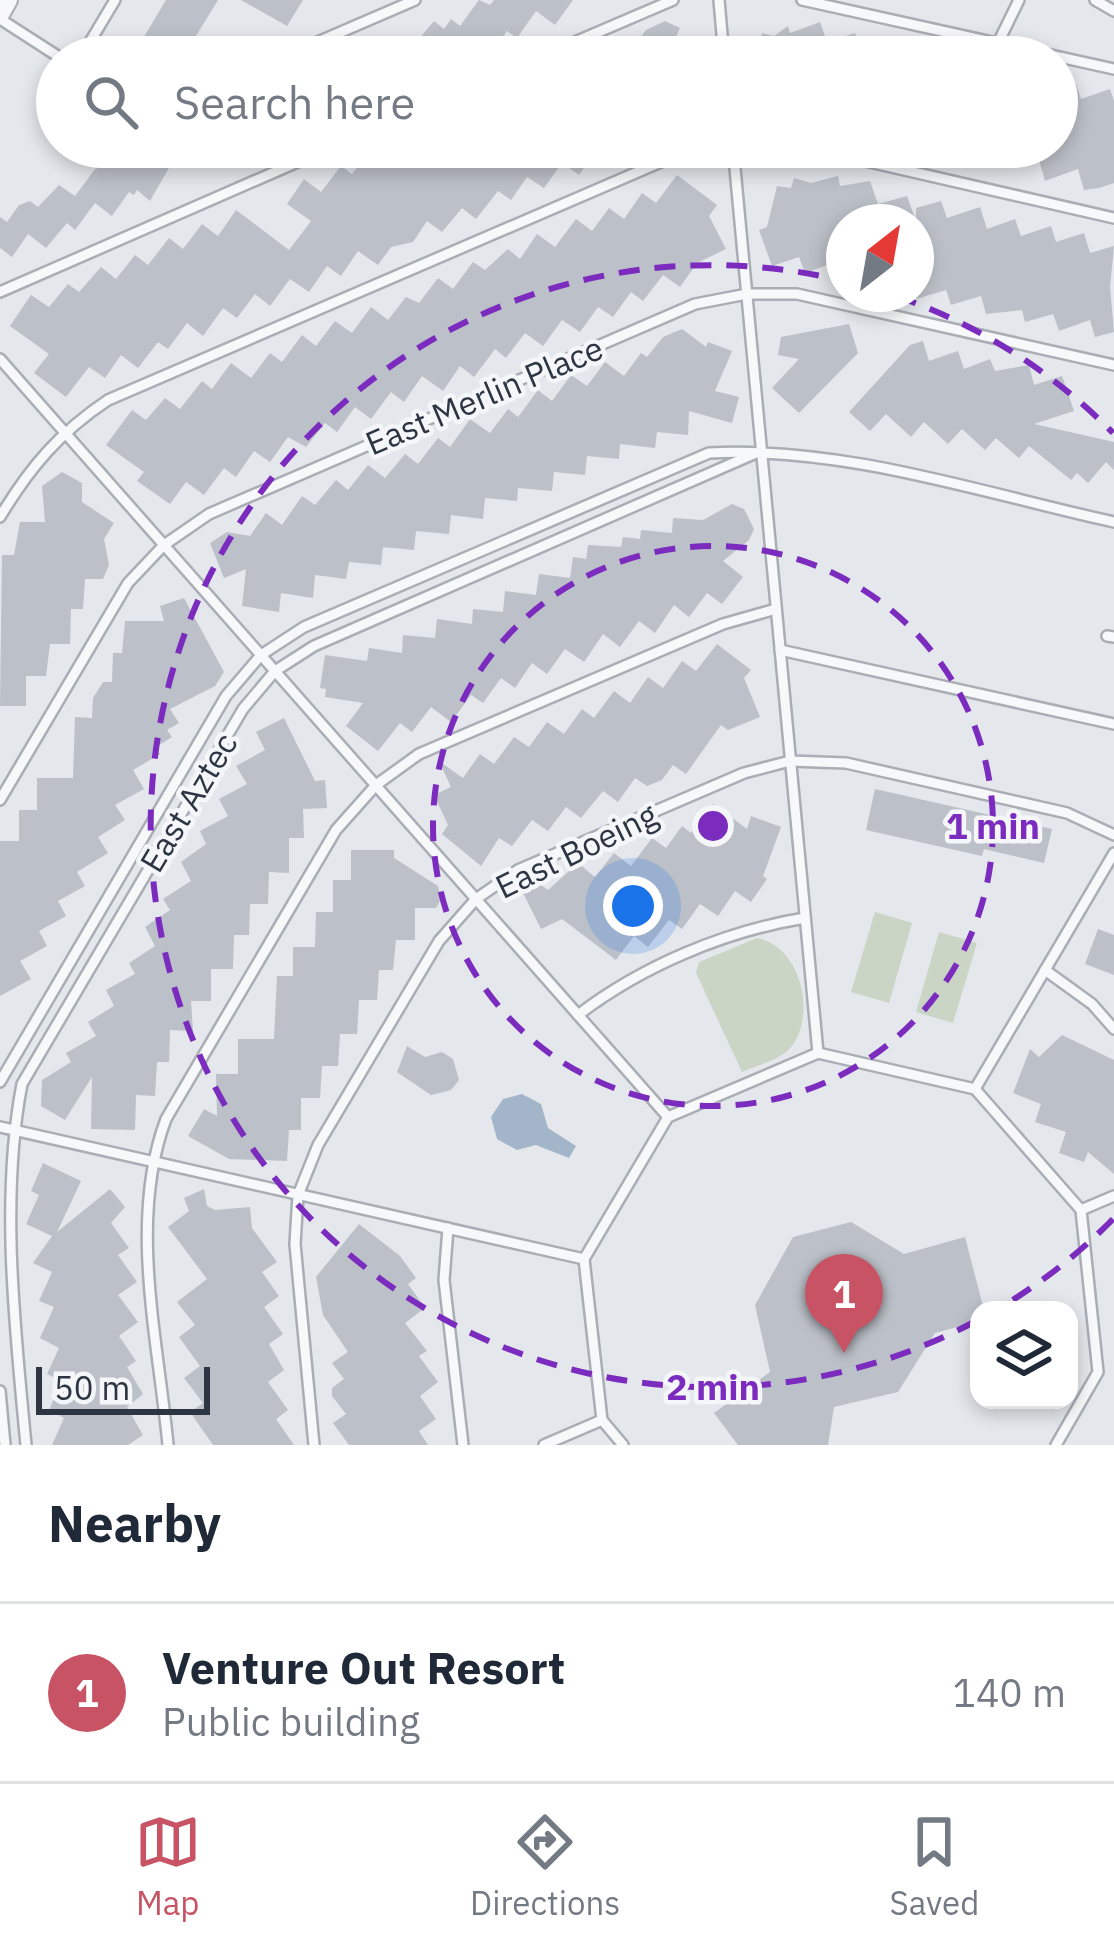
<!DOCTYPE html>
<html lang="en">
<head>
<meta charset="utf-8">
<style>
	:root { --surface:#fff; --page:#f2f2f3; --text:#1f2937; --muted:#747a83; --line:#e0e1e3; --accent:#c75364 }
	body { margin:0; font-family:"IBM Plex Sans",sans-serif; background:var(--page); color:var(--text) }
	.controls { position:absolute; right:36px; bottom:36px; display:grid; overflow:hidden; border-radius:24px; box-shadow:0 6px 18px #0003 }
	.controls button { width:108px; height:108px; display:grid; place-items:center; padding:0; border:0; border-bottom:3px solid var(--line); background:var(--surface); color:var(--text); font:60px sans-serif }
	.compass { position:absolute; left:826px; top:204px; width:108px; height:108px; border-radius:50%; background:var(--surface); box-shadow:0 6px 18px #0003; rotate:31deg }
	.scale { position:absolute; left:36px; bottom:30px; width:174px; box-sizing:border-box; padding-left:12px; border:6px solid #2d3543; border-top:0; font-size:33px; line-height:42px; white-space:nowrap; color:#2d3543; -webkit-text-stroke:9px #f4f6f9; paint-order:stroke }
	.you { position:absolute; left:633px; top:906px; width:42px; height:42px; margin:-30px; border:9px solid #fff; border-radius:50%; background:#1a73e8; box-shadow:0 0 0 18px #1a73e833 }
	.badge { display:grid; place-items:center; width:78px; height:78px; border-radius:50%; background:var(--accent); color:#fff; font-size:39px; font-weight:700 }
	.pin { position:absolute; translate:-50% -99px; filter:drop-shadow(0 3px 6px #0008) }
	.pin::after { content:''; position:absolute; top:63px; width:42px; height:36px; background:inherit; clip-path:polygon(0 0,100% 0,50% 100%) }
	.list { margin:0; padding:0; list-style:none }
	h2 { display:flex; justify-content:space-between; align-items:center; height:156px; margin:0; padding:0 48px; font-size:51px }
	h2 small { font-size:39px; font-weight:400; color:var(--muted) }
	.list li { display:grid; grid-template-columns:78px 1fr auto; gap:36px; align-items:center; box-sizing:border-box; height:180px; padding:0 48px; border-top:3px solid var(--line) }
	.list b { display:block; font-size:45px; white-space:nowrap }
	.list p { margin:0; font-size:39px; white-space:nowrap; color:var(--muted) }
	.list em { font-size:39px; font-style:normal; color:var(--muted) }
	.icon { flex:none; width:66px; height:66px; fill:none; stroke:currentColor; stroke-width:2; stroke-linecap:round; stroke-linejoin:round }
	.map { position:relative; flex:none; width:1114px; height:1445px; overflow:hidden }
	.search { position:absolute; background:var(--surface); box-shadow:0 6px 18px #0003; left:36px; right:36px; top:36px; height:132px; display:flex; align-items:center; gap:30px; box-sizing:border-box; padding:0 42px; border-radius:66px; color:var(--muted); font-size:45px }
	.sheet { height:336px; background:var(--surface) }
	nav { display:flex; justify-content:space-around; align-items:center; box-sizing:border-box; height:168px; border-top:3px solid var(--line); background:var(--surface); font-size:33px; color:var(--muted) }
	nav a { display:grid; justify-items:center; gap:6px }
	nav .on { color:var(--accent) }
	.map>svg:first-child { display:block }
	.green { fill:#cad5c6 }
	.water { fill:#a2b5c9 }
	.building { fill:#bcc0c8 }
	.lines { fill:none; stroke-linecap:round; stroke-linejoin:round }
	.service-casing { stroke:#a9aeb5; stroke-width:14 }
	.minor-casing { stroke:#a9aeb5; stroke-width:22 }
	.service { stroke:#f7f8fa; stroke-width:9 }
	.minor { stroke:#f7f8fa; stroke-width:18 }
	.ring { fill:none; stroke:#7b2cbf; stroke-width:6; stroke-dasharray:21 15 }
	.labels { text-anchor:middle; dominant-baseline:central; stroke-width:9; stroke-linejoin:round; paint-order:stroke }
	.street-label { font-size:33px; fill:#2d3543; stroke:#f4f6f9 }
	.centre { fill:#7b2cbf; stroke:#f4f6f9; stroke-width:6 }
	.ring-label { font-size:36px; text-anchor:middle; font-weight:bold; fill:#7b2cbf; stroke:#f4f6f9; stroke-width:9; stroke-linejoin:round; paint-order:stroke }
</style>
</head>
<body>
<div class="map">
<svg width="1114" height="1445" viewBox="0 0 1114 1445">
	<rect width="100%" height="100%" fill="#e4e7eb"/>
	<g class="green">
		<polygon points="875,912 912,923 889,1003 851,992"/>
		<polygon points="939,932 977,943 953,1023 916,1012"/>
		<path d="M757 938C800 946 817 1012 792 1046 781 1060 758 1065 742 1072L696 973 699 962Z"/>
	</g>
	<polygon class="water" points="522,1094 541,1104 548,1128 576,1146 569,1158 536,1145 517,1150 497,1139 491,1117 503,1099"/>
	<g class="building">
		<polygon points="166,0 218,0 183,57 132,57"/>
		<polygon points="241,0 303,0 287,26"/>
		<polygon points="479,0 490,5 494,0 573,0 555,25 536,11 517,38 507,31 489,57 404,57 434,21 444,29 451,19 460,26"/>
		<polygon points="665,21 680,28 676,37 714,51 715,57 626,57 646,30"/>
		<polygon points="820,22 827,42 855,33 863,57 756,57 762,33 774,36 788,26 790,33"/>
		<polygon points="1076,84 1081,99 1110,89 1114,101 1114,183 1099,188 1084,190 1078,169 1045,181 1039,160 1012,168 1005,147 1057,147 1057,90"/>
		<polygon points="149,147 181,147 150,201 137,190 134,195 129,192 112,216 95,203 75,230 67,223 46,248 28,234 12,257 0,248 0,217 7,222 19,205 30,201 38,207 59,185 75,196 95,169"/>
		<polygon points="373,147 598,147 579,175 562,163 544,188 527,177 511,200 498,191 476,219 462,208 442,232 427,221 413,242 391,247 378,265 358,251 341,276 327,266 309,292 290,279 270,306 255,294 237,318 223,308 203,336 187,323 168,349 158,342 138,368 121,355 105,378 89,367 66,397 34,373 49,354 10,326 31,295 49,307 68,284 79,292 101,267 116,279 135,255 148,265 169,238 183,249 202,224 218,236 236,210 289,250 311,221 287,204 304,179 321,192 341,166 352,174"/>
		<polygon points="677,175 717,205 709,216 726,249 697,263 680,287 663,275 643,301 631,292 613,317 598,307 580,332 562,320 543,346 525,333 506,358 495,349 474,377 460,366 443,391 422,376 404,402 391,392 371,419 355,407 337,432 325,423 306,447 288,437 270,462 254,451 236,477 224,468 204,495 186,482 170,504 137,481 144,472 106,445 132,410 146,420 165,398 180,409 202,381 212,389 231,363 251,378 270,353 282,362 302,335 316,346 335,321 352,333 371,307 388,320 406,297 419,303 438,278 453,289 473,262 485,270 508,249 520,259 537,234 555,247 576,219 592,231 609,208 624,219 642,193 656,203"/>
		<polygon points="838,176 840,186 870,181 878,204 907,196 916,221 916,208 941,201 947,218 980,207 987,229 1015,219 1021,236 1051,226 1056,242 1084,233 1090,253 1114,246 1110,287 1114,332 1095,337 1090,320 1059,331 1053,314 1025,322 1022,310 986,314 981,296 951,305 946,290 916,299 916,222 844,222 844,259 805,273 799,257 772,266 759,230 767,227 777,186 791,188 794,178 811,183"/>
		<polygon points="849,324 858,353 799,413 772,388 799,359 778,355 781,337"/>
		<polygon points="682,329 706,347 708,342 732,351 715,391 739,397 732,423 689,411 688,435 657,432 655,448 620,444 619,459 587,456 585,475 554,472 552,491 518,488 517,501 485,498 483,519 451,515 449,534 416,531 414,550 383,547 381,565 349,562 346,579 315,575 313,598 281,593 279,612 242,606 246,569 224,578 210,543 227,532 250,536 266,513 282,525 302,496 315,505 336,480 348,490 368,465 385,478 405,454 418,464 438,438 450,447 470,419 490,433 508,409 518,417 538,390 552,401 571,375 587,386 605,362 624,376 641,353 647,357 663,337"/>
		<polygon points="923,341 929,361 958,351 964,369 990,359 995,371 1029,365 1034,385 1062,376 1074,411 1034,424 1114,442 1114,470 1106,462 1088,483 1077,473 1071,480 1029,446 1019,458 996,438 985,450 962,429 948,444 924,422 911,437 886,414 870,431 849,412 910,345"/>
		<polygon points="62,472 82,483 82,502 114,523 104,539 109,565 103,579 85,579 83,609 71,609 70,644 50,644 46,676 26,676 26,706 0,706 2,555 14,555 20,522 45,522 42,486"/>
		<polygon points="732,504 744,509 754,529 749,540 723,561 743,577 722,604 707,593 689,617 674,605 655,633 639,621 620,647 603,634 584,662 565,649 547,674 532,663 515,688 501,678 483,703 471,695 451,722 431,707 412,732 400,723 378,751 346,726 363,703 325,697 326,689 320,688 325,655 367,661 369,648 402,653 403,635 435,638 437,619 472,624 473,609 503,612 505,591 536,595 539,574 570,578 573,557 586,559 588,545 621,547 623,537 640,539 641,530 672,533 673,518 703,520"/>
		<polygon points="184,598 224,672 215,686 170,709 179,723 167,730 172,737 156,747 160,754 133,770 144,789 115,805 125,820 98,837 108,853 77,872 85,886 58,901 66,916 39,931 47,946 20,961 31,979 0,996 0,841 19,841 19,810 37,810 37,778 73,778 75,717 92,718 93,698 103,682 112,682 113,653 122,653 125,621 164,621 160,606"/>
		<polygon points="717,644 751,670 744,678 760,717 728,730 721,725 686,774 673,765 662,780 647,786 635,778 618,802 603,791 581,818 566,807 548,831 532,820 512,846 499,838 481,866 442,834 448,825 434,795 451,787 439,761 463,778 480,754 494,764 514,737 529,747 547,722 564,734 582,709 594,718 614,691 630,703 648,677 663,688 682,661 696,671"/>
		<polygon points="284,718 315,781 325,780 327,808 303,809 304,838 289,838 289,873 269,872 268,904 250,904 249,935 234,935 233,969 211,969 211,1001 191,1001 193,1031 170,1030 169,1062 157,1062 155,1096 136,1095 135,1130 91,1129 92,1077 65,1120 41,1106 42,1080 71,1062 66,1053 96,1036 88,1022 114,1006 106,990 135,974 129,963 155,946 145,927 170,910 163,899 191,881 181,862 206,844 200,831 228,816 219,799 247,784 236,766 265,750 256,732"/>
		<polygon points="875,789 1052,829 1044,863 984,849 982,856 866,830"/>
		<polygon points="713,804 747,829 751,816 781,827 763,876 767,879 751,902 735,891 718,916 700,904 682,929 669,920 648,947 634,936 616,960 562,919 541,929 523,893 541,885 548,890 578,863 595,877 614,853 631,866 652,838 666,848 682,826 691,833"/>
		<polygon points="351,850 394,850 394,858 438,886 441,899 436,908 415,908 415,940 396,940 393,970 379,970 377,1000 359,1000 357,1034 340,1034 338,1066 322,1066 320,1098 301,1098 301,1130 289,1130 287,1161 229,1159 188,1136 204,1109 217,1116 216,1074 238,1074 238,1039 274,1039 277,976 293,976 293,947 315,947 316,912 333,912 333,880 351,880"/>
		<polygon points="1098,929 1114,935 1114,975 1085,964"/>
		<polygon points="1062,1035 1114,1060 1114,1174 1088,1152 1084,1162 1059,1153 1066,1132 1035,1122 1041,1104 1013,1093 1030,1049 1039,1057"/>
		<polygon points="407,1046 425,1057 442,1052 453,1059 459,1080 451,1090 431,1095 397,1072"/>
		<polygon points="43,1163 81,1181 57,1232 110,1189 125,1207 111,1223 129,1248 118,1255 137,1282 118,1295 138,1322 119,1336 136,1361 127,1367 143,1394 127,1407 143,1435 128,1445 52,1445 64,1418 49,1410 62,1381 47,1374 59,1348 40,1338 54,1307 39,1301 52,1272 33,1263 52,1236 26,1224 39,1195 31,1191"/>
		<polygon points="204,1189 207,1206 215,1210 250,1207 252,1228 277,1262 262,1272 279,1296 264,1307 283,1334 269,1344 284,1370 268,1382 288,1410 276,1419 294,1445 213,1445 190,1412 203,1403 184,1378 200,1366 179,1337 195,1325 177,1302 207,1279 168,1227 189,1211 184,1198"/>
		<polygon points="851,1222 904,1254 965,1237 984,1310 979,1310 979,1321 935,1333 898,1392 834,1407 828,1445 738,1445 714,1413 770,1372 755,1305 793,1237"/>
		<polygon points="359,1224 400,1256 416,1278 408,1284 425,1308 405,1323 427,1351 419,1356 438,1382 420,1396 436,1419 419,1431 428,1445 349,1445 333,1423 346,1414 332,1396 332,1388 344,1379 332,1363 348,1352 323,1315 316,1277"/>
	</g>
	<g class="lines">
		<defs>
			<g id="service">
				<polyline points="719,0 724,57"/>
				<polyline points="802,0 1114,69"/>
				<polyline points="1095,0 1114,11"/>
				<polyline points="0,19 59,57"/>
				<polyline points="998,43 1019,0"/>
				<polyline points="81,57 115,0"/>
				<polyline points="283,57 415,0"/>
				<polyline points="540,57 673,0"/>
				<polyline points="733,147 818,1053"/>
				<polyline points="804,147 1114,218"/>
				<polyline points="0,292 332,147"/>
				<polyline points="0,359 668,1117"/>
				<path d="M0 517C30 467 60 432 108 400L684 152 709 147"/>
				<polyline points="1107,636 1114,637"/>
				<polyline points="780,650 1114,724"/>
				<polyline points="0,800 128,583 164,545 209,514 695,304 747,294 797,294 1114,365"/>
				<polyline points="1045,970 1092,1004 1114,1029"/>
				<path d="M578 1015C642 966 725 931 805 918"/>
				<path d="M0 1082 226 696 261 655 304 627 709 453C845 446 982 493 1114 522"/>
				<polyline points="975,1089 1114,853"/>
				<polyline points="0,1127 584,1259"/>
				<polyline points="1081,1210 1114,1196"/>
				<polyline points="448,1228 444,1280 463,1445"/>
				<polyline points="0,1391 5,1445"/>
				<path d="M26 1445C15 1328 0 1198 22 1084L243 709 275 671 314 646 756 453"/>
				<path d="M168 1445C158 1339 128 1220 166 1119L336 830 376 785 419 754 723 624 776 609"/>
				<polyline points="314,1445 295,1244 298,1195 318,1145 439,941 476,899 518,870 744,773 790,761 846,763 1067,813 1114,835"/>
				<polyline points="544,1445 602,1420"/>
				<polyline points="623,1445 602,1420 584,1259 668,1117 818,1053 975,1089 1081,1210 1098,1372 1056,1445"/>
			</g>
			<polyline id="minor" points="0,14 8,0"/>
		</defs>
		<use href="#service" class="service-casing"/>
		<use href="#minor" class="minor-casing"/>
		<use href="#service" class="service"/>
		<use href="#minor" class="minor"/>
	</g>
	<g class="ring">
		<circle cx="713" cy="826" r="280"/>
		<path d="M1113 1219A561 561 0 0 1 998 1309M976 1321A561 561 0 1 1 844 281M896 296A561 561 0 0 1 1113 433"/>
	</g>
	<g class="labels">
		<g class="street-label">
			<text transform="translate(484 395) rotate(-23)">East Merlin Place</text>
			<text transform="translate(188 802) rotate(-59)">East Aztec</text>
			<text transform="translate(576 850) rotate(-26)">East Boeing</text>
		</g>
	</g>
	<circle cx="713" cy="826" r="18" class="centre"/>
	<g class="ring-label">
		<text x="993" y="839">1 min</text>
		<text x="713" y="1400">2 min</text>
	</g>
</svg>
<div class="controls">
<button><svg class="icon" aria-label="layers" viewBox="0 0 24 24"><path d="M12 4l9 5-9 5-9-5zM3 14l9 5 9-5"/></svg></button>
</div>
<svg class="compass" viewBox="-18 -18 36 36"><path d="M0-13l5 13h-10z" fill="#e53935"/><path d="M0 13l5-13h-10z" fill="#747a83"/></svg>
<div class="scale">50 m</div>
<div class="you"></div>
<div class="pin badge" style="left:844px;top:1353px">1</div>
<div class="search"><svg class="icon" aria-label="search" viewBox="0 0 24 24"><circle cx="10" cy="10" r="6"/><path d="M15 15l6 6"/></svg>Search here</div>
</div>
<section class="sheet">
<h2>Nearby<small></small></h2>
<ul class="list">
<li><span class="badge">1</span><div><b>Venture Out Resort</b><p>Public building</p></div><em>140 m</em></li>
</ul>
</section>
<nav>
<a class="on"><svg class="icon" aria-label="map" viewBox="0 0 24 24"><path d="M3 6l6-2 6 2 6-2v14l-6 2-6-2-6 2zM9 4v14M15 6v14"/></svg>Map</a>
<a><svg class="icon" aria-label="directions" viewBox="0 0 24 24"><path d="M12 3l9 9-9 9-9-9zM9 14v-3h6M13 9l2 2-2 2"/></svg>Directions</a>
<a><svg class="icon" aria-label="saved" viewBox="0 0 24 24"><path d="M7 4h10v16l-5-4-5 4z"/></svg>Saved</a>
</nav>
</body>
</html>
